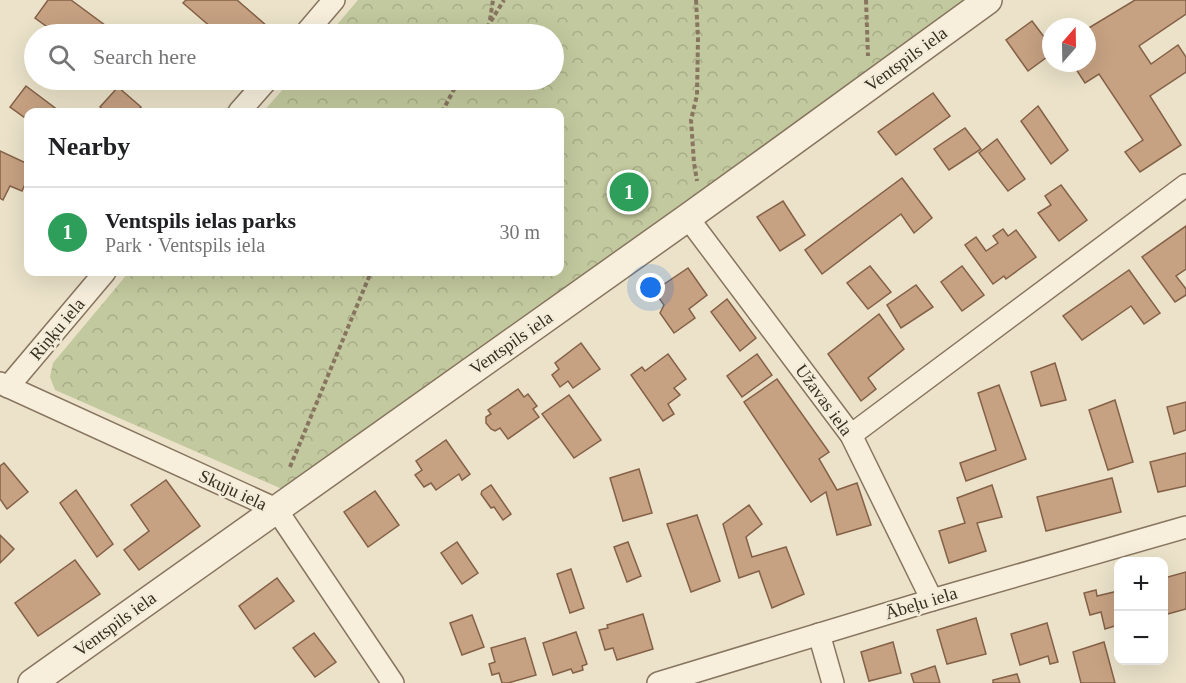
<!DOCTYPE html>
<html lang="en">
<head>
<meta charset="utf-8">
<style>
	:root { --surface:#fff; --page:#f2f2f2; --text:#202124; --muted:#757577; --line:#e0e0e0; --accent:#913634 }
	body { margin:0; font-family:"Times New Roman",serif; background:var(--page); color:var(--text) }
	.controls { position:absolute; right:18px; bottom:18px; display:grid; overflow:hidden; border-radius:12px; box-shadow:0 6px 24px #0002 }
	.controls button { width:54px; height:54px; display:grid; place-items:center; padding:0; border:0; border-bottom:2px solid var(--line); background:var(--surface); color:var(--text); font:30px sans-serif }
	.compass { position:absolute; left:1042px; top:18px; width:54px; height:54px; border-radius:50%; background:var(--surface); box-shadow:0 6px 24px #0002; rotate:20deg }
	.you { position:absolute; left:651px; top:288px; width:21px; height:21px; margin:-15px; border:4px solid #fff; border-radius:50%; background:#1a73e8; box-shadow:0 0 0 9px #1a73e833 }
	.badge { display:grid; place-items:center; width:39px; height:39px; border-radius:50%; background:var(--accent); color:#fff; font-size:20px; font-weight:700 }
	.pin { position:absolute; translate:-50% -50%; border:3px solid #fff; box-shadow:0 2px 6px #0006 }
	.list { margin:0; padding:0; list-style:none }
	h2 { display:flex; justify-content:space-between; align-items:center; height:78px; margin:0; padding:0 24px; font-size:26px }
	h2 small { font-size:20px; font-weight:400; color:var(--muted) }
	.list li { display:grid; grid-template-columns:39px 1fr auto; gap:18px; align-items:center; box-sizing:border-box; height:90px; padding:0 24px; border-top:2px solid var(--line) }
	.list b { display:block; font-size:22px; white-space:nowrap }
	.list p { margin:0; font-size:20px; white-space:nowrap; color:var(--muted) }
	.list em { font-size:20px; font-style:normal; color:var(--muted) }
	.icon { flex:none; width:33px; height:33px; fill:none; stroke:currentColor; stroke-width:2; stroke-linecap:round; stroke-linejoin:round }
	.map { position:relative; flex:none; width:1186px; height:683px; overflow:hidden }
	.search { position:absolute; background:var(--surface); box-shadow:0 6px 24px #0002; left:24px; top:24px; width:540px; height:66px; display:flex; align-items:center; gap:15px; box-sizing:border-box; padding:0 21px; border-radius:33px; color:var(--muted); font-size:22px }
	.panel { position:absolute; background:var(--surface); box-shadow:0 6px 24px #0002; left:24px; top:108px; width:540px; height:168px; border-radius:12px }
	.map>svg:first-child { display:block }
	.forest { fill:url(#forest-crowns) }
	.building { fill:#c6a182; stroke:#846147; stroke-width:1.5 }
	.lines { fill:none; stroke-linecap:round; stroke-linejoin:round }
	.minor-casing { stroke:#87755f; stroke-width:24 }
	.tertiary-casing { stroke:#87755f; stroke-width:30 }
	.path { stroke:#87755f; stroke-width:4; stroke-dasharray:4.5 3; stroke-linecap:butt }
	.minor { stroke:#f7efdc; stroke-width:21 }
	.tertiary { stroke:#f7efdc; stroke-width:27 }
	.labels { text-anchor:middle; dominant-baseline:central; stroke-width:5; stroke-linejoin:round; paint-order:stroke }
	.street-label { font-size:18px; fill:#382d21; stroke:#f3ecd8 }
</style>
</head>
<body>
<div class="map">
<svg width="1186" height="683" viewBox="0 0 1186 683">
	<defs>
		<pattern id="forest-crowns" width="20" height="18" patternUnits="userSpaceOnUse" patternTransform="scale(1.5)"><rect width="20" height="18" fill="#c3c99e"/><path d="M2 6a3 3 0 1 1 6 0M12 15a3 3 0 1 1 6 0" fill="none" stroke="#a8ad88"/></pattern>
	</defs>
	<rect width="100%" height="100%" fill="#ebe2c9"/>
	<polygon class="forest" points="358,0 967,0 282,489 55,390 50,377 53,363 129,272 560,272 560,112 263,112 291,80 554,80 554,34 329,34"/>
	<g class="building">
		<polygon points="48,0 71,0 117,34 57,34 35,18"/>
		<polygon points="186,0 237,0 267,26 259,34 219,34 183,3"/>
		<polygon points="1135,0 1186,0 1186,14 1139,46 1151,64 1178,45 1186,57 1186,72 1150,96 1181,145 1140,172 1125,152 1143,140 1099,74 1085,83 1072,63 1087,63 1087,29"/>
		<polygon points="1032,21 1051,46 1051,54 1028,71 1006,40"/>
		<polygon points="26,86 55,108 52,112 28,112 28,120 10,107"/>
		<polygon points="118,87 141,107 136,112 106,112 100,107"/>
		<polygon points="933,93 950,116 896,155 878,132"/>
		<polygon points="1038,106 1068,150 1051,164 1021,121"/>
		<polygon points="965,128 981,149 949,170 934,149"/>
		<polygon points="997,139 1025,179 1008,191 979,153"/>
		<polygon points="0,151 28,164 28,177 22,191 10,186 3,200 0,198"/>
		<polygon points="902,178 932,218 914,233 901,214 822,274 805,250"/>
		<polygon points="1061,185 1087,220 1059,241 1038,213 1051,205 1045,196"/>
		<polygon points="783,201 805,235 780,251 757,217"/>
		<polygon points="1186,226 1186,269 1176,276 1186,289 1186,295 1175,302 1142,257"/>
		<polygon points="1003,229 1008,236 1016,230 1036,257 1006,279 1004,276 993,284 965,245 976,237 986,251 998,243 993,236"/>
		<polygon points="870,266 891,292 868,309 847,283"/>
		<polygon points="962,266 984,295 962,311 941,282"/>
		<polygon points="688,268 707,295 689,309 695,318 674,333 660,313 664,305 654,291"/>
		<polygon points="1129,270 1160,313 1144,324 1131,306 1082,340 1063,316"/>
		<polygon points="916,285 933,307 901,328 887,305"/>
		<polygon points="727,299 756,338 740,351 711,312"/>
		<polygon points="879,314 904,349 868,378 876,389 861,401 828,354"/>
		<polygon points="581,343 600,369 573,388 568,381 560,387 552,375 559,369 555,363"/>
		<polygon points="668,354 686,379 674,388 680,395 668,404 674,414 663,421 631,375 642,367 645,371"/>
		<polygon points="757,354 772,375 742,397 727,376"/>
		<polygon points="1055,363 1066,400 1041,406 1031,372"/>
		<polygon points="777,379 829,452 819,459 837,490 857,483 871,525 837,535 826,492 811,502 744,402"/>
		<polygon points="999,385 1026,459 966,481 960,463 996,450 978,393"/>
		<polygon points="518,389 524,397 528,394 537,406 533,409 539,417 508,439 500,428 495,431 491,429 486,423 486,417 491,414 488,410"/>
		<polygon points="569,395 601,440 574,458 542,414"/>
		<polygon points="1115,400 1133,462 1108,470 1089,410"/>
		<polygon points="1186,402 1186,430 1174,434 1167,407"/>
		<polygon points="446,440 470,474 462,480 459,474 436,490 431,483 424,487 415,475 422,470 416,461"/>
		<polygon points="1186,453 1186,486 1158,492 1150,462"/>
		<polygon points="4,463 28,492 7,509 0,499 0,466"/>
		<polygon points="639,469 652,513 623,521 610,478"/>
		<polygon points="1112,478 1121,512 1046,531 1037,497"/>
		<polygon points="166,480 200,526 139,570 124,550 149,531 131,505"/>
		<polygon points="491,485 511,514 503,520 494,507 491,508 481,494 482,491"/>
		<polygon points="992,485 1002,517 977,523 986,551 949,563 939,531 965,523 957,498"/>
		<polygon points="76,490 113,544 97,557 60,503"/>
		<polygon points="375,491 399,525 368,547 344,512"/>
		<polygon points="749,505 762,524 746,537 752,557 786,547 804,594 772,608 759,571 739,578 723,524"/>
		<polygon points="697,515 720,581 691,592 667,524"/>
		<polygon points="0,535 14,549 0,563"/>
		<polygon points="457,542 478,573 462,584 441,553"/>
		<polygon points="628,542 641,576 627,582 614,547"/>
		<polygon points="75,560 100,594 38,636 15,603"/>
		<polygon points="571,569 584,608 570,613 557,574"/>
		<polygon points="1186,572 1186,609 1164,615 1164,578"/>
		<polygon points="277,578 294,601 255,629 239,606"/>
		<polygon points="1096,590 1097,596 1118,591 1118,625 1105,629 1101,612 1090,615 1084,593"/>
		<polygon points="643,614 653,649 617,660 613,648 605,650 599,630 608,628 607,625"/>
		<polygon points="472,615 484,647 462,655 450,623"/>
		<polygon points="976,618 986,654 947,664 937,630"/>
		<polygon points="1047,623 1058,662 1050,664 1048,656 1020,665 1011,634"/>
		<polygon points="576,632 587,664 582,666 583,670 573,673 571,669 553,675 543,643"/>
		<polygon points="314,633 336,662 315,677 293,648"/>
		<polygon points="525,638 536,675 508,683 502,683 499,673 492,675 489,664 495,662 491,648"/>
		<polygon points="893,642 901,673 869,681 861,652"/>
		<polygon points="1104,642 1115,683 1081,683 1073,652"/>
		<polygon points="935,666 940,683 914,683 911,674"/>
		<polygon points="1017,674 1020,683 993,683 993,680"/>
	</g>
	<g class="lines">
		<defs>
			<g id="minor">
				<polyline points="305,34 334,0"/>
				<polyline points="239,112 267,80"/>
				<polyline points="688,218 851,435 932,600"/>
				<polyline points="0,383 276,509 393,683"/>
				<polyline points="8,387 105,272"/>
				<polyline points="851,435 1186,185"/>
				<polyline points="819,634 833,683"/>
				<polyline points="658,683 932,600 1186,527"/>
			</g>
			<path id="tertiary" d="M32 683C250 527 469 374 687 218 788 146 888 72 988 0"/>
		</defs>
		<use href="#minor" class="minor-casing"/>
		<use href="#tertiary" class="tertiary-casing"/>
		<g class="path">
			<polyline points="696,0 698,38 697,95 691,120 694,163 697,181"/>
			<polyline points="866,0 868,56"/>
			<polyline points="490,20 493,0"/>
			<polyline points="483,34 504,0"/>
			<polyline points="442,112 459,80"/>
			<polyline points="290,467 371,272"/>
		</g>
		<use href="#minor" class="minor"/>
		<use href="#tertiary" class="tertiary"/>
	</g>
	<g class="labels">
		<g class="street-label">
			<text transform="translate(906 59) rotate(-36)">Ventspils iela</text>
			<text transform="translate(57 329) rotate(-50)">Riņķu iela</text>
			<text transform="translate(511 343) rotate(-35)">Ventspils iela</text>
			<text transform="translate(824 400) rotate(54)">Užavas iela</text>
			<text transform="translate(233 490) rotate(25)">Skuju iela</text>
			<text transform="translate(921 603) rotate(-17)">Ābeļu iela</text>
			<text transform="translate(115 624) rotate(-36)">Ventspils iela</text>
		</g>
	</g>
</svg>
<div class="controls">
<button>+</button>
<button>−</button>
</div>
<svg class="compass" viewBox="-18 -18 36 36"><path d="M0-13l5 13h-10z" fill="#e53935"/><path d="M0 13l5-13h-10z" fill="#757577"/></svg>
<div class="you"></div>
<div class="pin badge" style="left:629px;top:192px;background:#2e9e5b">1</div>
<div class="search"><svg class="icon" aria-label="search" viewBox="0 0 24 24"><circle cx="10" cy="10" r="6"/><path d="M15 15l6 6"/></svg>Search here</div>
<section class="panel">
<h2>Nearby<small></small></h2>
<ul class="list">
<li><span class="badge" style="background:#2e9e5b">1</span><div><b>Ventspils ielas parks</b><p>Park · Ventspils iela</p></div><em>30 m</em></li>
</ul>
</section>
</div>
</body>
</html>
